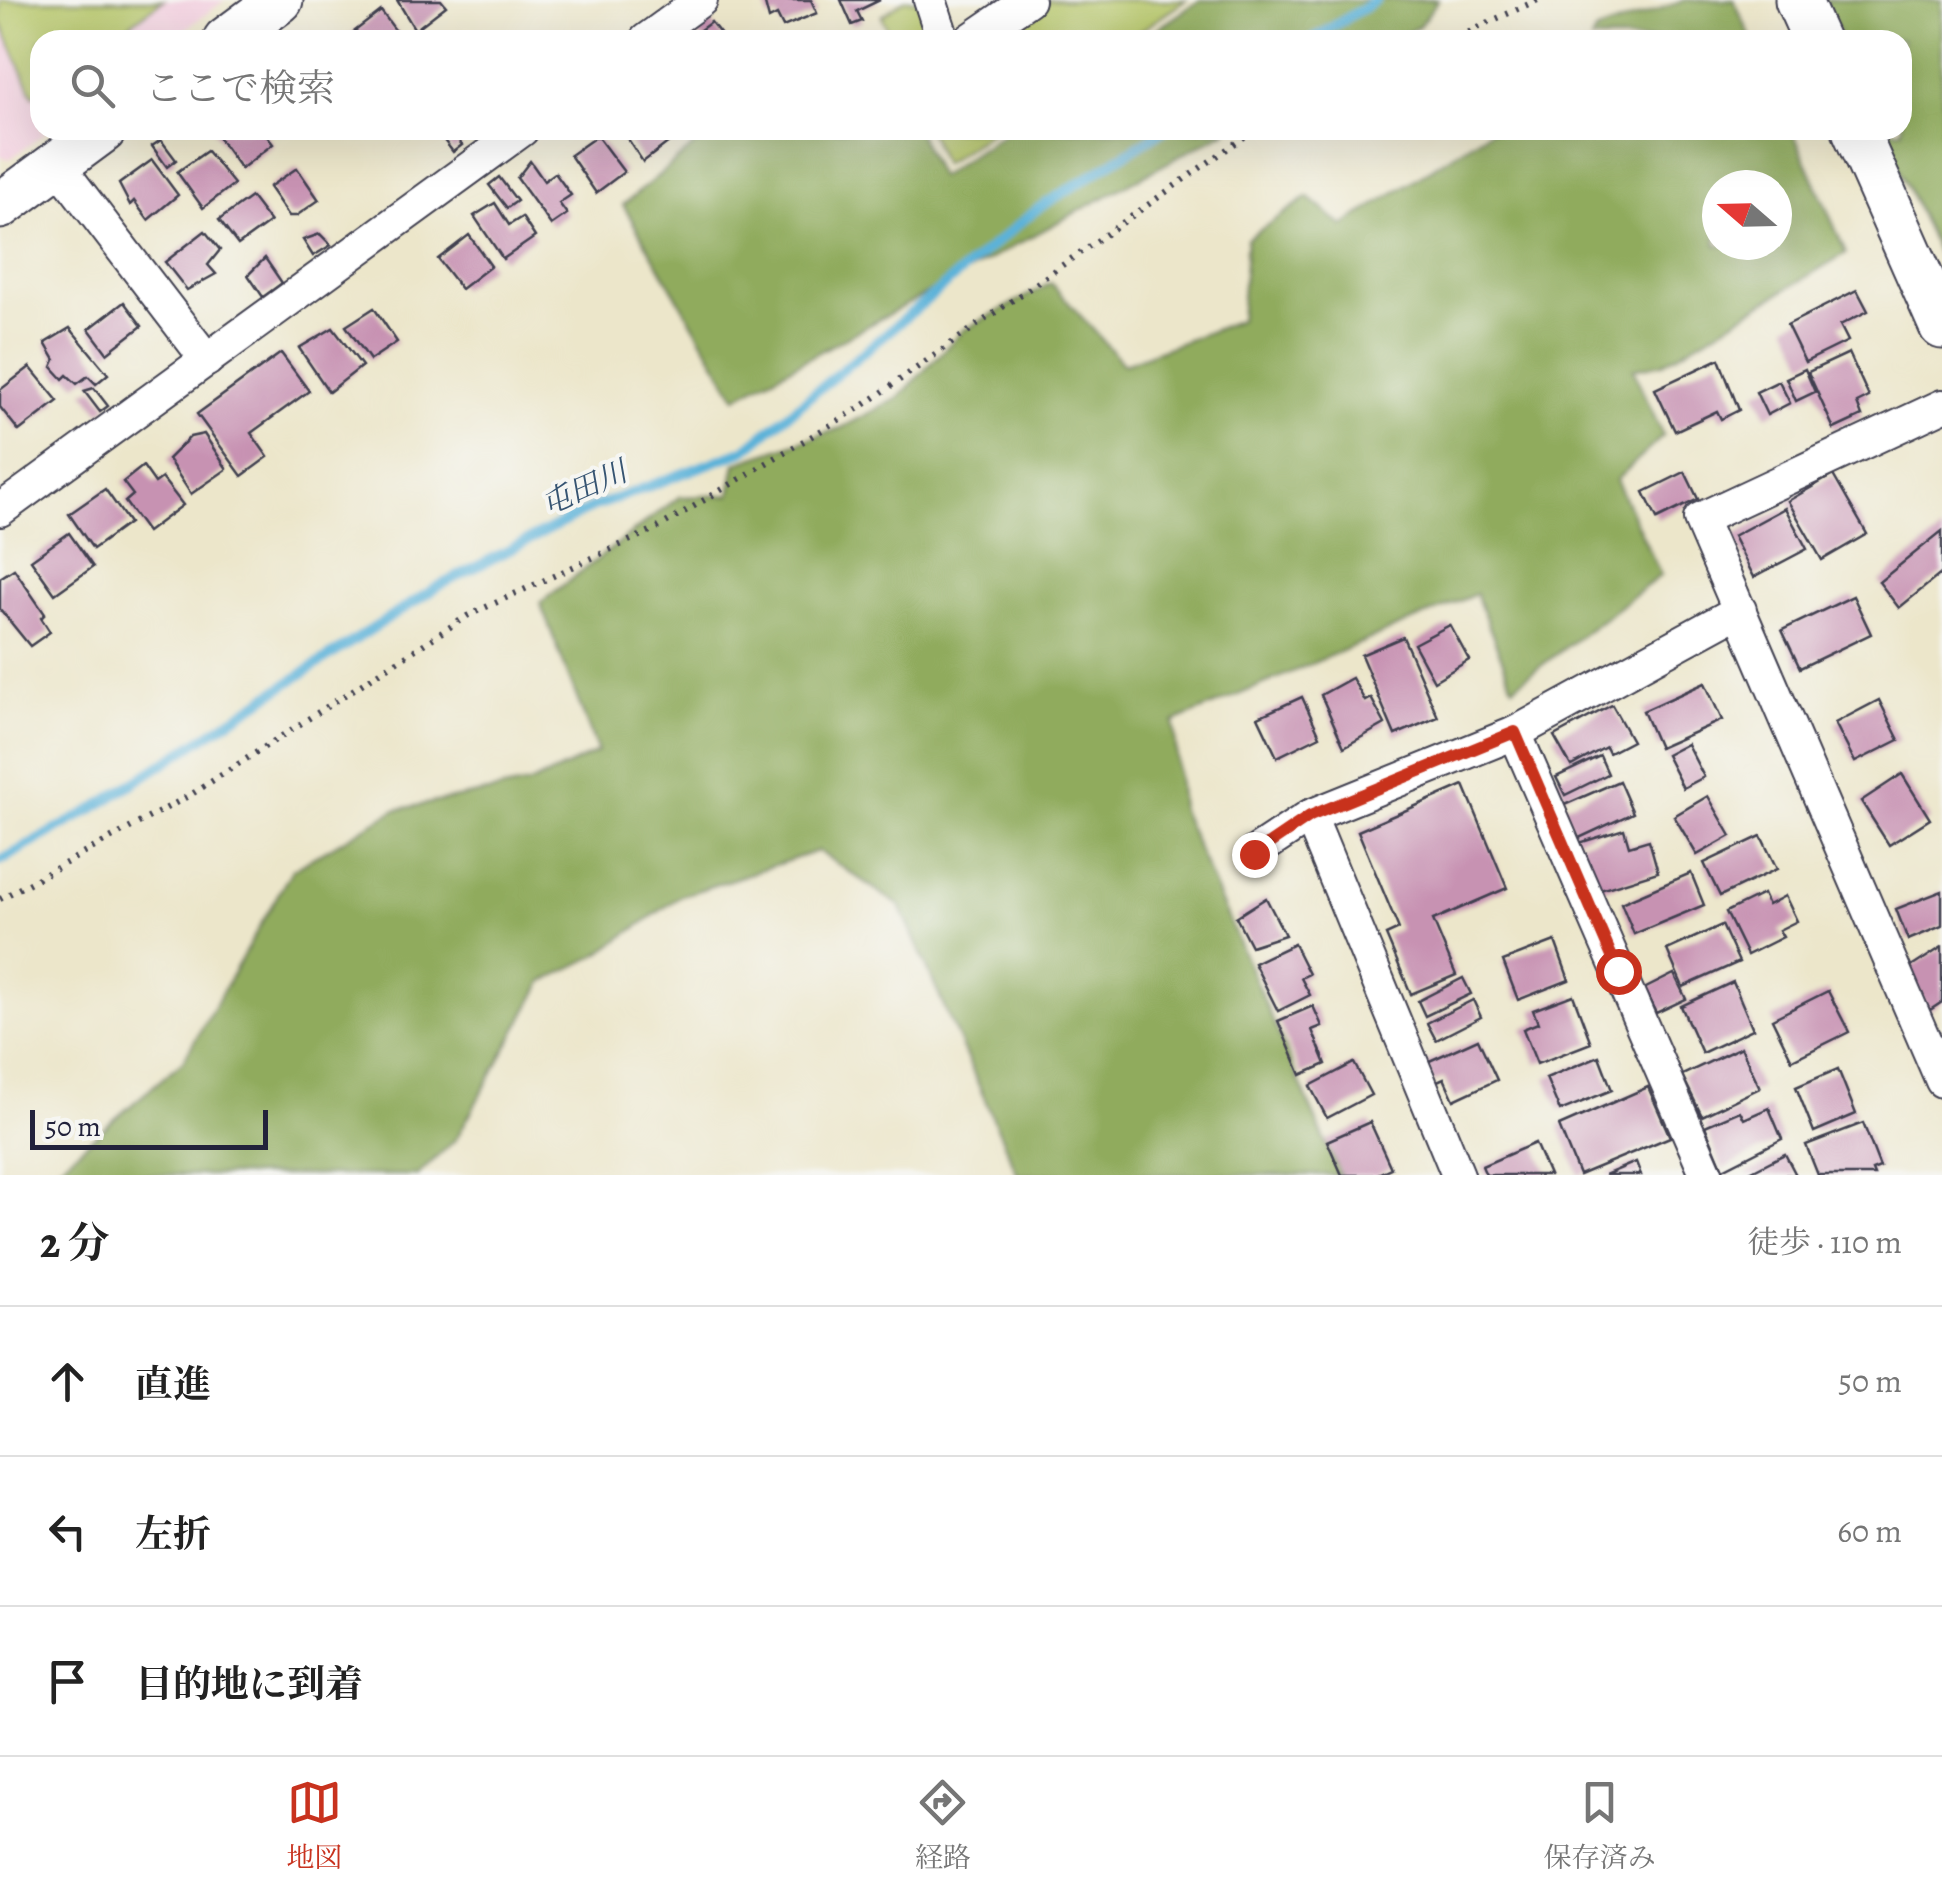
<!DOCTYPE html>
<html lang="ja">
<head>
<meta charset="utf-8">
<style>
	:root { --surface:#fff; --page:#f2f2f2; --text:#222; --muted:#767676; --line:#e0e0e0; --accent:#c8321e }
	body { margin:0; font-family:Alegreya,"Noto Serif JP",serif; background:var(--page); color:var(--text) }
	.compass { position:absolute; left:1702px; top:170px; width:90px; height:90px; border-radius:50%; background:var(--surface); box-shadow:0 10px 40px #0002; rotate:290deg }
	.scale { position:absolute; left:30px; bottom:25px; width:238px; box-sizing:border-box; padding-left:10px; border:5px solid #22223b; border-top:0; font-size:28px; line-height:35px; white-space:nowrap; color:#22223b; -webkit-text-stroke:8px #f6f6f2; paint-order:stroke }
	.stop { position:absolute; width:30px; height:30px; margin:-22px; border:8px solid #c8321e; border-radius:50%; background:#fff }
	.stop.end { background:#c8321e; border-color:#fff; box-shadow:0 2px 10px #0008 }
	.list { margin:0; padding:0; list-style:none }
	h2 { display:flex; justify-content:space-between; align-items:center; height:130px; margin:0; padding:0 40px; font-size:42px }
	h2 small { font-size:32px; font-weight:400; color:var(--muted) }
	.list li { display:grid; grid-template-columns:65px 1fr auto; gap:30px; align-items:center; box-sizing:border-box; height:150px; padding:0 40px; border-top:2px solid var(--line) }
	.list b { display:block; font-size:38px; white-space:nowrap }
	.list em { font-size:32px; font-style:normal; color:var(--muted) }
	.icon { flex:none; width:55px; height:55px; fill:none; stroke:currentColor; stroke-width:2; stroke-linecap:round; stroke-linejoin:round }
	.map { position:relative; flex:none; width:1942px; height:1175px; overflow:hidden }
	.search { position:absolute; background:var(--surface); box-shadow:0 10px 40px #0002; left:30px; right:30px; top:30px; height:110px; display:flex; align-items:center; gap:25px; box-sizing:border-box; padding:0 35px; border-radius:30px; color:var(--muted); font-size:38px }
	.sheet { height:580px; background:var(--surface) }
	nav { display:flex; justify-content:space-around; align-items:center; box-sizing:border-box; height:140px; border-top:2px solid var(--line); background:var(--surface); font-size:28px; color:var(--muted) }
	nav a { display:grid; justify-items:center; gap:5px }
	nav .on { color:var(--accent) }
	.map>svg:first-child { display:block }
	.built { fill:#f3cfdf }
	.green { fill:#b6c669; stroke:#6c7452; stroke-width:2.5 }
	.forest { fill:#90ab5d; stroke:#59664c; stroke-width:2.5; fill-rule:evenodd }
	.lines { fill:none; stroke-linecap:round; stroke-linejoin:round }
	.stream { stroke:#5cb2d9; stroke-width:10 }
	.building { fill:#c792b2 }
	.street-casing { stroke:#403f50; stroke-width:36 }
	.secondary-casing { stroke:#403f50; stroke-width:49 }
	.path { stroke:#403f50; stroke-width:6; stroke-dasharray:2.5 8; stroke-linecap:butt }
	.street { stroke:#fff; stroke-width:32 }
	.secondary { stroke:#fff; stroke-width:45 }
	.route { stroke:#c8321e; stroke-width:12 }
	.labels { text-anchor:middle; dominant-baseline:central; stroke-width:8; stroke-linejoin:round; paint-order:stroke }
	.water-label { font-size:30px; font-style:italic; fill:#365472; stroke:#f6f6f2 }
</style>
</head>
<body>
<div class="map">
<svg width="1942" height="1175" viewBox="0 0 1942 1175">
	<rect width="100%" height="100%" fill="#f6f6f2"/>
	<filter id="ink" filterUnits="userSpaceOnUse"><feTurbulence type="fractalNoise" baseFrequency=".01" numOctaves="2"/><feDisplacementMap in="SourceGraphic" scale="20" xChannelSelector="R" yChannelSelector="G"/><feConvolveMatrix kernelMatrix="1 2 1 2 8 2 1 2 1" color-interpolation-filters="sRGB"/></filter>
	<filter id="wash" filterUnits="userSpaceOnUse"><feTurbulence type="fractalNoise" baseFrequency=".0048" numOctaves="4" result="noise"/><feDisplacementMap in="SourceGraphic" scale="40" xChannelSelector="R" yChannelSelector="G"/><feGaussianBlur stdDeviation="2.25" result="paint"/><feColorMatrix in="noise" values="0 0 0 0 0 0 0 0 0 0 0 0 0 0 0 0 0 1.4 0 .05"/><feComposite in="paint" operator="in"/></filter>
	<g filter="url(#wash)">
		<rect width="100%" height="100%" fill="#ece6ca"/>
		<polygon class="built" points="0,0 225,0 171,40 40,40 40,130 49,130 10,159 0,157"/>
		<g class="green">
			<polygon points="0,0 163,0 109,40 40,40 40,91 33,96 0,20"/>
			<polygon points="904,0 920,0 937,40 892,40 882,16"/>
			<polygon points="1049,0 1186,0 1127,40 992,40"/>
			<polygon points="929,130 993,130 943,164"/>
		</g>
		<g class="forest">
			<polygon points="1200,0 1438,0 1419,26 1394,40 1141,40"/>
			<polygon points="1685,0 1734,0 1752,40 1591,40 1595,32"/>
			<polygon points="1824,0 1942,0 1942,264 1882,130 1902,130 1902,40 1842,40"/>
			<polygon points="713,130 917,130 939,177 1008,130 1228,130 736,397 623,205"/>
			<path d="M1491 130H1792L1846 253 1663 363 1633 369 1663 436 1616 480 1661 575 1513 687 1476 594 1174 722 1181 810 1340 1175H1018L900 906 818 851 681 896 599 954 543 982 456 1139 418 1175H49L183 1061 292 870 395 810 529 784 598 752 540 603 679 497 730 495 736 463 841 428 898 398 962 331 1051 283 1124 364 1240 320 1247 239 1308 197 1343 226ZM1717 185H1777V245H1717Z"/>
		</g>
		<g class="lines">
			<g class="stream">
				<polyline points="1311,40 1376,0"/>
				<polyline points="0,861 93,809 437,587 591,508 745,450 1037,209 1164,130"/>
			</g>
		</g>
		<g id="blocks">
			<g class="building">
				<polygon points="397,0 441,0 446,6 415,30"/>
				<polygon points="764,0 811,0 817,13 783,27 777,15 769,19"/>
				<polygon points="841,0 880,0 857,11 862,21 852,25"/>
				<polygon points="381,11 401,38 355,40 351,34"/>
				<polygon points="711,22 725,40 702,40 696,33"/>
				<polygon points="213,130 262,130 273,144 241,169"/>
				<polygon points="436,130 451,130 462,145 453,152"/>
				<polygon points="622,130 675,130 678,135 643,162"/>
				<polygon points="597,136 624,172 596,193 570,155"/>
				<polygon points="161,140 176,160 167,167 152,146"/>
				<polygon points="207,151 234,184 203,208 177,172"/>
				<polygon points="152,160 178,195 148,220 134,201 130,205 119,184"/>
				<polygon points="530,161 544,181 555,173 571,195 559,203 567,214 551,225 517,178"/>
				<polygon points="297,168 319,200 296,216 289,216 269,187"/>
				<polygon points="499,177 517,201 507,208 489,185"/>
				<polygon points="251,197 270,222 238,245 219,220"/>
				<polygon points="495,203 509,225 522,217 535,237 503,259 474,216"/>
				<polygon points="205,231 220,250 208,265 216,274 187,290 165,262"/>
				<polygon points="320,234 331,245 313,256 303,240"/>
				<polygon points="469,235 491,266 461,289 438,259"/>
				<polygon points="265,258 282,283 263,297 248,275"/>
				<polygon points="1857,290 1868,311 1840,325 1848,341 1805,362 1787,325"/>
				<polygon points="124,302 142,326 107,353 89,329"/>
				<polygon points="374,308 397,342 370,360 346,326"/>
				<polygon points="70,328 108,374 96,384 88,376 77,384 67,375 63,379 52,367 55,360 45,343"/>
				<polygon points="333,328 362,366 329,392 299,348"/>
				<polygon points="281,353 309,391 251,433 268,457 242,476 197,414"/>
				<polygon points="1849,353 1869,397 1857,403 1862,416 1834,429 1808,372"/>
				<polygon points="1719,359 1739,410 1721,419 1717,411 1675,431 1655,389"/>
				<polygon points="30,367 58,401 19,431 0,407 0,390"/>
				<polygon points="1805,369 1815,392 1796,401 1786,378"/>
				<polygon points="1779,381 1790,403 1767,415 1756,392"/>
				<polygon points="94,388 108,406 100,412 84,391"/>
				<polygon points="204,434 227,469 191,494 168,459 190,437"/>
				<polygon points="143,466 155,483 162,478 183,505 147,532 125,502 133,495 123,482"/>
				<polygon points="1685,472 1698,499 1657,519 1644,492"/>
				<polygon points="1833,475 1867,534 1822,560 1788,501"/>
				<polygon points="105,489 129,523 93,549 69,514"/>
				<polygon points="1785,508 1807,549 1754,577 1733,536"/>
				<polygon points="1942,531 1942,573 1899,608 1879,582"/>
				<polygon points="69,533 93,567 55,594 31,560"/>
				<polygon points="14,569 45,614 41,618 50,632 30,646 0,609 0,578"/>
				<polygon points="1853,596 1871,634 1800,668 1782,630"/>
				<polygon points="1450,625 1469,660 1434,681 1414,644"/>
				<polygon points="1403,637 1438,717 1395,735 1361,655"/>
				<polygon points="1352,678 1365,701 1371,698 1385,724 1344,747 1321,695"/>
				<polygon points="1705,683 1722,720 1659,748 1643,711"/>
				<polygon points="1302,697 1320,736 1277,757 1258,717"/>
				<polygon points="1879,700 1899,740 1855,762 1835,723"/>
				<polygon points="1612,705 1632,741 1609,753 1606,747 1571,766 1554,736"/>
				<polygon points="1687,744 1704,777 1683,788 1666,755"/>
				<polygon points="1600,756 1608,774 1565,795 1556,777"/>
				<polygon points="1902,774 1930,819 1889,845 1861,801"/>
				<polygon points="1619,781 1633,813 1577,839 1562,806"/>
				<polygon points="1464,785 1507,888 1433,920 1456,975 1411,994 1386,935 1399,929 1358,831"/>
				<polygon points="1708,796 1731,836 1697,855 1674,816"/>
				<polygon points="1624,829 1629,846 1649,840 1658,872 1594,892 1579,843"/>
				<polygon points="1761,836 1777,869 1720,896 1704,863"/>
				<polygon points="1691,873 1704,905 1634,934 1621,903"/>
				<polygon points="1942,891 1942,926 1908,940 1896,909"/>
				<polygon points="1763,894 1768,905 1785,896 1797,921 1779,930 1783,937 1747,955 1726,912"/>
				<polygon points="1266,898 1285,935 1251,946 1236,917"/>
				<polygon points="1722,925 1739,962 1683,987 1667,950"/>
				<polygon points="1555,941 1569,980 1518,1000 1503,961"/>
				<polygon points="1294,944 1309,974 1301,978 1310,995 1278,1011 1254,963"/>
				<polygon points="1942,947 1942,1002 1930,1010 1905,971"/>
				<polygon points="1674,974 1686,999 1656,1013 1644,989"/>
				<polygon points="1463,978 1471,994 1425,1016 1418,1001"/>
				<polygon points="1733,982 1753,1029 1702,1053 1681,1006"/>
				<polygon points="1828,991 1849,1032 1792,1060 1772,1019"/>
				<polygon points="1573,995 1591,1043 1537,1064 1523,1029 1538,1023 1533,1010"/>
				<polygon points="1473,1000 1481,1017 1436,1040 1427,1023"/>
				<polygon points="1313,1006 1322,1026 1312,1030 1326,1064 1301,1075 1278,1021"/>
				<polygon points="1478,1039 1497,1080 1454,1100 1444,1078 1433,1083 1425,1063"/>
				<polygon points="1741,1047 1760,1088 1702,1116 1682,1075"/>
				<polygon points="1599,1056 1612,1090 1560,1111 1546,1078"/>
				<polygon points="1354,1063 1371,1095 1327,1118 1310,1086"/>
				<polygon points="1838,1069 1856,1114 1814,1132 1796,1087"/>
				<polygon points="1648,1087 1670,1137 1579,1175 1559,1126"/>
				<polygon points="1769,1108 1782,1139 1723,1169 1705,1126 1740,1111 1744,1119"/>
				<polygon points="1370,1122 1391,1168 1376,1175 1342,1175 1327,1141"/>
				<polygon points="1863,1123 1880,1167 1872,1170 1874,1175 1818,1175 1806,1145"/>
				<polygon points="1535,1143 1549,1175 1486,1175 1482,1166"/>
				<polygon points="1785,1154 1796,1175 1744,1175"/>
				<polygon points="1636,1162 1641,1175 1605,1175"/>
			</g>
		</g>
	</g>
	<g filter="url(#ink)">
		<use href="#blocks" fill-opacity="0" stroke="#403f50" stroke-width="2.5"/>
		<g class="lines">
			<defs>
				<g id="street">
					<polyline points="930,0 943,40"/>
					<polyline points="646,40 701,0"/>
					<polyline points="970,40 1028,0"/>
					<polyline points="57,164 207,360"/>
					<polyline points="1942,406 1700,519 1942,1081"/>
					<polyline points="0,510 522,130"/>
					<polyline points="1515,733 1707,1175"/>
					<polyline points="1310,816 1458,1175"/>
					<polyline points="1254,853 1310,816 1515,733 1740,610"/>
				</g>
				<g id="secondary">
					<polyline points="1798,0 1816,40"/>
					<polyline points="226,40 280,0"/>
					<polyline points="1855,130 1942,326"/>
					<polyline points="0,206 103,130"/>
				</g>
			</defs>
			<use href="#street" class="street-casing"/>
			<use href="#secondary" class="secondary-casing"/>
			<g class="path">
				<polyline points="1449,40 1538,0"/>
				<polyline points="0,899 192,794 467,616 659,527 864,405 1254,130"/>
			</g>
			<use href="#street" class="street"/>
			<use href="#secondary" class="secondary"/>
		</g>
	</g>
	<g class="lines" filter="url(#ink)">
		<polyline class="route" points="1254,854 1310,816 1515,732 1618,971"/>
	</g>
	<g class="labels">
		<g class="water-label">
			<text transform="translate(584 488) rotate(-24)">屯田川</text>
		</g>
	</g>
</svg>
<svg class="compass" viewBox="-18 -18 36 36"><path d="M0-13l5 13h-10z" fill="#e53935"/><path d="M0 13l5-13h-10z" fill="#767676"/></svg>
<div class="scale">50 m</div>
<div class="stop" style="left:1618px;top:971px"></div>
<div class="stop end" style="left:1254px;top:854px"></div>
<div class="search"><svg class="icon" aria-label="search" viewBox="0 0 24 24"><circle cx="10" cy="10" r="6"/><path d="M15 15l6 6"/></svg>ここで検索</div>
</div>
<section class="sheet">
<h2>2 分<small>徒歩 · 110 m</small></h2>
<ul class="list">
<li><svg class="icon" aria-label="ahead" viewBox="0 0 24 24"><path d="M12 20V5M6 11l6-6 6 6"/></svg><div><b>直進</b></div><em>50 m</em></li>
<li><svg class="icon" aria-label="left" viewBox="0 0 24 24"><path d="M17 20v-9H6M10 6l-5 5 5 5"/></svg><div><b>左折</b></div><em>60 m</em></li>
<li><svg class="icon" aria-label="arrive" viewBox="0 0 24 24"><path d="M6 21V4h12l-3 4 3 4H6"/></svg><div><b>目的地に到着</b></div></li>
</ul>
</section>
<nav>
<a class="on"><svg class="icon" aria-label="map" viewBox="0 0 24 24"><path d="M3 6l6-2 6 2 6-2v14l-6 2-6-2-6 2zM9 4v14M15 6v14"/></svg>地図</a>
<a><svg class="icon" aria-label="directions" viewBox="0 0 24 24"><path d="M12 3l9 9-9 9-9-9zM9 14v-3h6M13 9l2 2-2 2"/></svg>経路</a>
<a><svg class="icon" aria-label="saved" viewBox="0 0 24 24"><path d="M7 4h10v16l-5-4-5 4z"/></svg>保存済み</a>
</nav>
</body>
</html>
